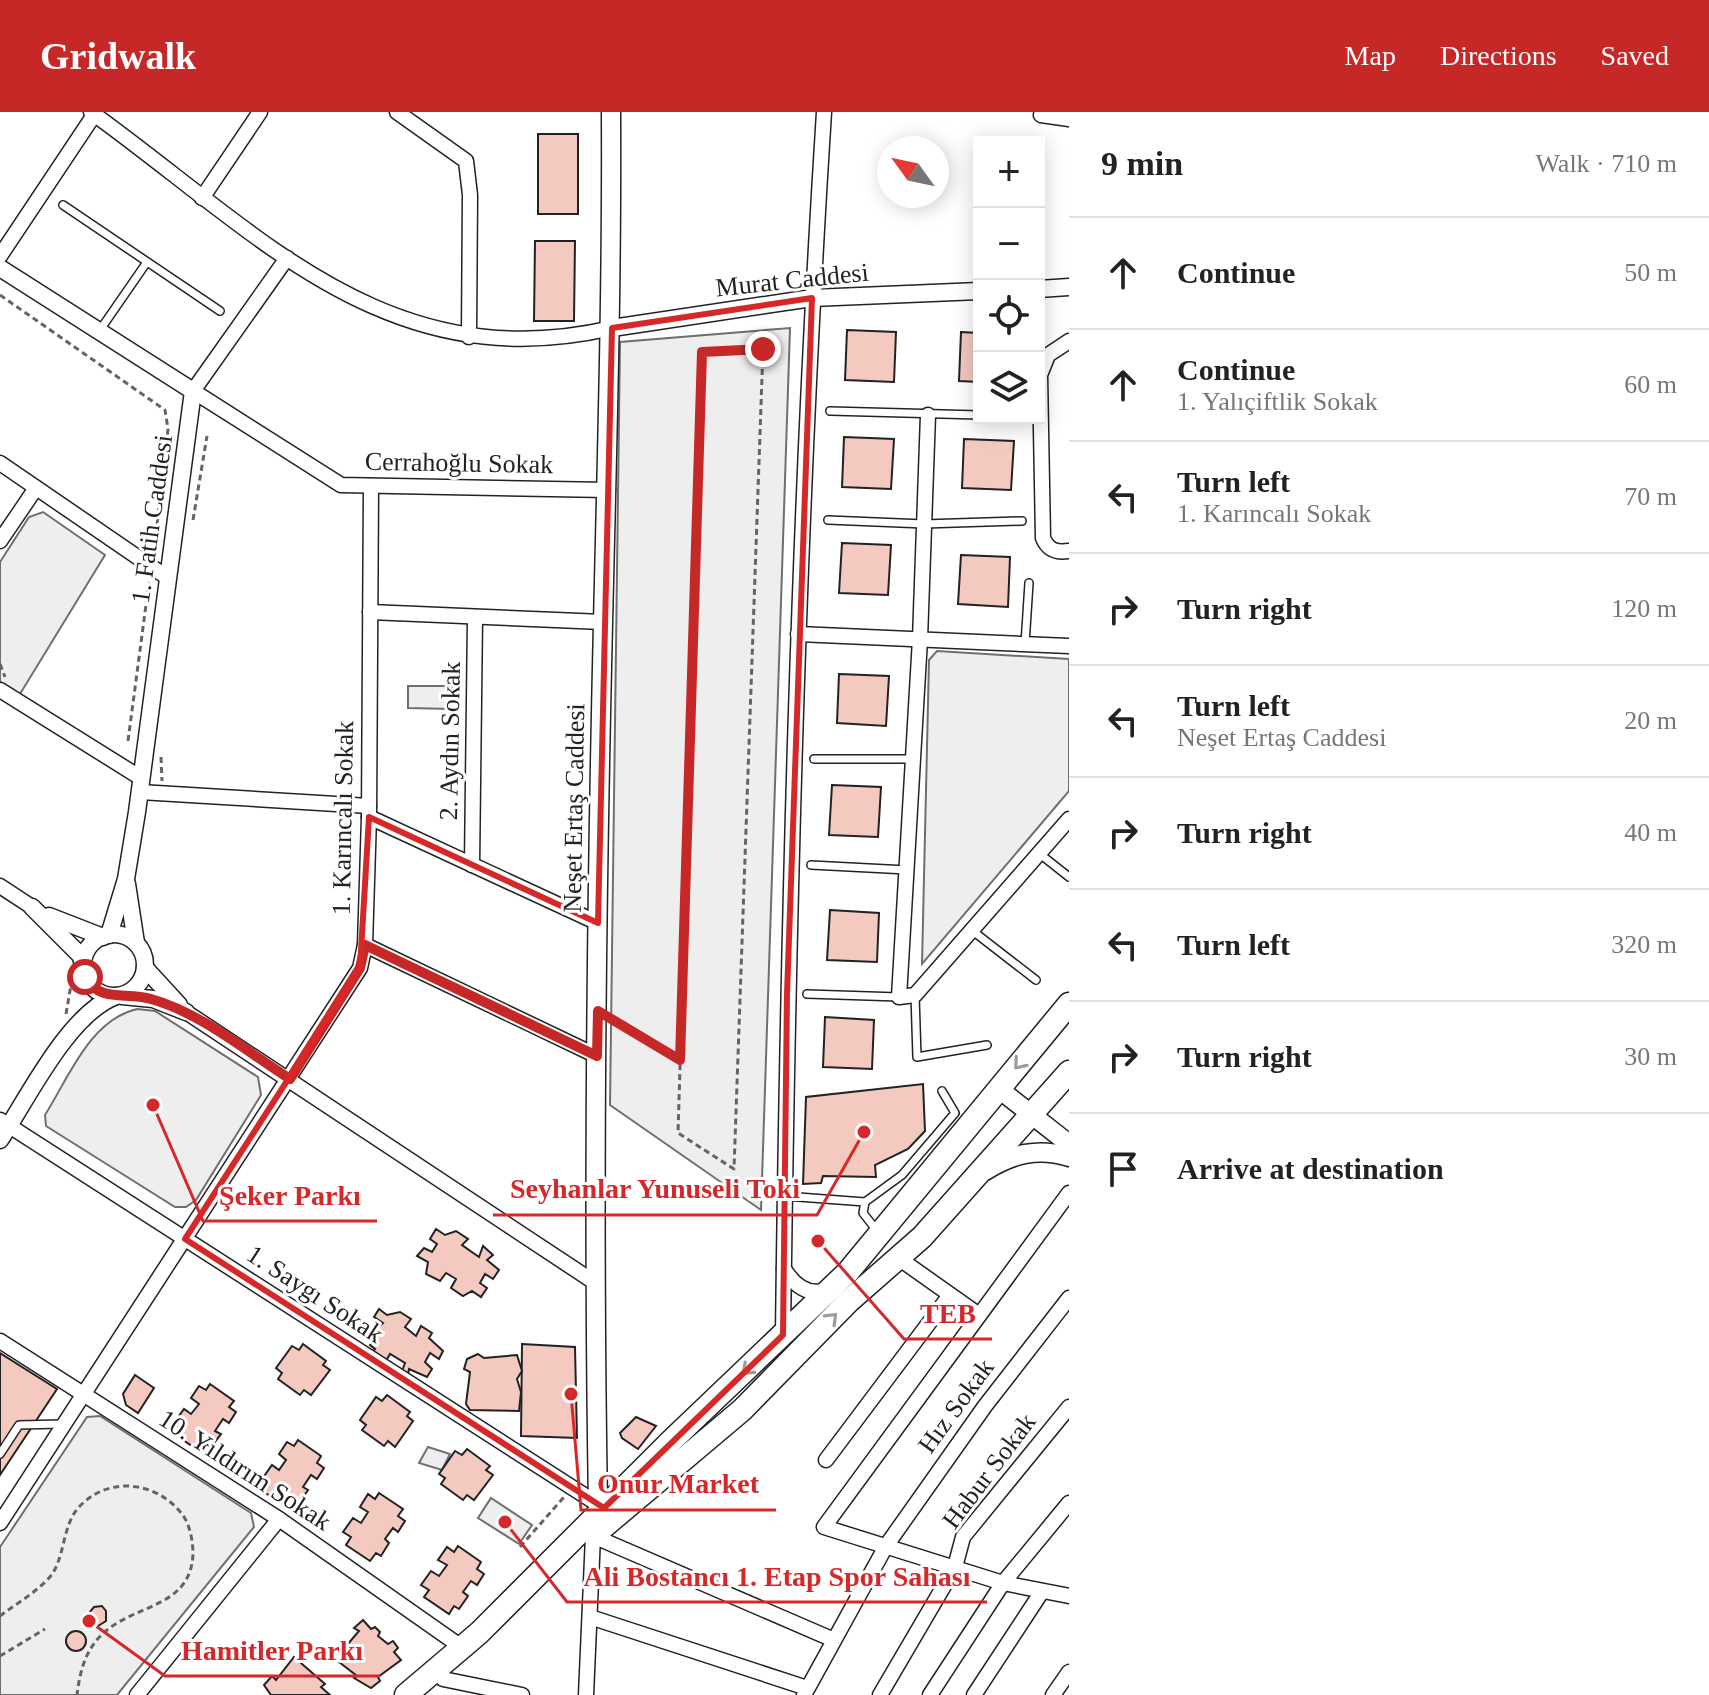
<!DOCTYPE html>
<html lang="en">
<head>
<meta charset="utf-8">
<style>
	:root { --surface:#fff; --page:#f2f2f2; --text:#222; --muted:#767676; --line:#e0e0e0; --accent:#c62828 }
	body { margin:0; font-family:"Times New Roman",serif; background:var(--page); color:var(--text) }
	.controls { position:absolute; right:24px; top:24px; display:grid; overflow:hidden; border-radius:0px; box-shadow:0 4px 20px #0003 }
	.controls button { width:72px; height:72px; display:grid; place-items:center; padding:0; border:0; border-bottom:2px solid var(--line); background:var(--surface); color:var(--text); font:40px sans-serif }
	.compass { position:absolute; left:877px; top:24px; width:72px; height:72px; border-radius:50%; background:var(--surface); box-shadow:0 4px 20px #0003; rotate:303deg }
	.stop { position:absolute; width:24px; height:24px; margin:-18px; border:6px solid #c62828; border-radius:50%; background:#fff }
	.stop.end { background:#c62828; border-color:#fff; box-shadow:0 2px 8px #0008 }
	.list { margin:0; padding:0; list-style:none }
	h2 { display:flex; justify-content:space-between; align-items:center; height:104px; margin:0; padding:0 32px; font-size:34px }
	h2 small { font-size:26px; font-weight:400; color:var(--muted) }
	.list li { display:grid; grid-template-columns:52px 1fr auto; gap:24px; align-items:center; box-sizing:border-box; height:112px; padding:0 32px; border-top:2px solid var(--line) }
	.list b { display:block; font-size:30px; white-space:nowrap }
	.list p { margin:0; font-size:26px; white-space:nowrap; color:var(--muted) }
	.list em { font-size:26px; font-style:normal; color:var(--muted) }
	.icon { flex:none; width:44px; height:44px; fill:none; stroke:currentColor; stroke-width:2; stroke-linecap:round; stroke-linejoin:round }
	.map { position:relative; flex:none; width:1069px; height:1583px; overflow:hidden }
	header { display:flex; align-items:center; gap:48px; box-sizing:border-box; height:112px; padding:0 40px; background:var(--accent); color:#fff }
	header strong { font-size:38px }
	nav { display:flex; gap:44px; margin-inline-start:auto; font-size:28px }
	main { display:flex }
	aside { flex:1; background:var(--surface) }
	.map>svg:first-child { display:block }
	.green { fill:#eee; stroke:#6f6f6f; stroke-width:2 }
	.building { fill:#f3c9c0; stroke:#222; stroke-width:2 }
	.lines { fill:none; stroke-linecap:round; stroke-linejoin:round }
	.service-casing { stroke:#222; stroke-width:10 }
	.minor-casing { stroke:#222; stroke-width:17 }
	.tertiary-casing { stroke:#222; stroke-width:19 }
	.secondary-casing { stroke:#222; stroke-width:21 }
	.primary-casing { stroke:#222; stroke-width:25 }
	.path { stroke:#646464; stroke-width:3; stroke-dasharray:6 4; stroke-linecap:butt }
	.service { stroke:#fff; stroke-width:7 }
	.minor { stroke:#fff; stroke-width:14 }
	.tertiary { stroke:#fff; stroke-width:16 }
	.secondary { stroke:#fff; stroke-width:18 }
	.primary { stroke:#fff; stroke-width:22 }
	.oneway { stroke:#9c9c9c }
	.route { stroke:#c62828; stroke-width:10 }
	.marked { fill:none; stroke:#d62828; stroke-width:6; stroke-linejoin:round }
	.labels { text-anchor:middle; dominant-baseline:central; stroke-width:6; stroke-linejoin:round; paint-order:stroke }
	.street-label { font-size:26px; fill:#222; stroke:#fff }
	.leader { fill:none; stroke:#d62828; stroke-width:3 }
	.callout-dot { fill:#d62828; stroke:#fff; stroke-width:3 }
	.callout-label { font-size:28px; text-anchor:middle; font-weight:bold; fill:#d62828; stroke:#fff; stroke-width:6; stroke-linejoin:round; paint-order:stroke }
</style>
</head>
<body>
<header>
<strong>Gridwalk</strong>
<nav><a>Map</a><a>Directions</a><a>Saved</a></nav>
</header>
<main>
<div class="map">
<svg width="1069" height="1583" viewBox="0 0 1069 1583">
	<rect width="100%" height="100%" fill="#fff"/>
	<g class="green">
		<polygon points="790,216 761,1098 610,993 620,230"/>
		<polygon points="43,400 105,443 20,582 0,570 0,450 29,405"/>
		<polygon points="937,539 1069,547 1069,679 922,852 929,548"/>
		<polygon points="408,574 453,574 452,597 408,596"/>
		<path d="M137 897 155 899 258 965 261 983 196 1088 186 1095H175L46 1014 45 1003C69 965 90 908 137 897Z"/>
		<polygon points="100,1304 251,1401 254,1415 117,1583 0,1583 0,1435 87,1305"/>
		<polygon points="428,1335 450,1342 442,1358 419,1351"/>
		<polygon points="491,1386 532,1413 519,1432 478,1406"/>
	</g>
	<g class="building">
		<rect x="538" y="22" width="40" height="80"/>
		<polygon points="535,129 575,129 574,209 534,209"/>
		<polygon points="847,218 896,220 894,270 845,268"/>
		<polygon points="961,220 979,221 979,270 959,269"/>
		<polygon points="844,325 894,327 891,377 842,375"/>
		<polygon points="964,327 1014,329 1011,378 962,376"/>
		<polygon points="842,431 891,433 888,483 839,481"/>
		<polygon points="961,443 1010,445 1008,495 958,492"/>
		<polygon points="839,562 889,564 886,614 837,611"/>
		<polygon points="832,673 881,675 878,725 829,723"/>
		<polygon points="830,798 879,801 877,850 827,848"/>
		<polygon points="825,905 874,908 872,957 823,955"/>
		<polygon points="923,972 925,1019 908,1037 875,1053 876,1065 823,1064 821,1071 803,1072 806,985"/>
		<polygon points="436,1117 445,1123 456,1119 468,1127 462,1133 479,1145 483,1134 493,1143 487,1148 499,1158 493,1167 485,1162 480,1171 487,1176 481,1185 472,1179 463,1184 451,1176 456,1167 446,1161 440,1169 426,1162 428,1150 417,1144 424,1136 432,1140 437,1132 430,1127"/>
		<polygon points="379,1197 387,1203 400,1200 411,1207 405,1215 416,1224 421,1214 432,1221 429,1226 443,1239 439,1247 430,1241 425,1250 432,1257 427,1265 409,1257 408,1263 402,1259 405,1251 390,1242 386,1249 372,1241 375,1237 370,1233 374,1228 365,1224 370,1214 376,1218 383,1211 374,1205"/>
		<polygon points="303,1232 326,1249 323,1253 330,1258 311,1283 304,1278 300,1283 278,1267 282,1261 276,1256 292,1234 299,1238"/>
		<polygon points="522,1232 575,1235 577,1326 521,1324"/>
		<polygon points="0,1241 57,1277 0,1363"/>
		<polygon points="478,1242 484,1246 517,1243 522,1259 517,1267 521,1280 519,1299 470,1298 466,1292 470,1260 464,1257 467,1247"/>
		<polygon points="135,1263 154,1276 138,1301 126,1293 123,1282"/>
		<polygon points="210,1272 234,1289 229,1295 236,1300 229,1311 223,1307 215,1319 221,1322 211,1335 206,1332 201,1340 177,1324 181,1317 174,1311 184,1297 191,1302 199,1292 191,1286 199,1274 206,1278"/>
		<polygon points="387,1283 410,1300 407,1304 413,1309 395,1335 388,1329 384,1334 362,1318 366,1313 360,1308 376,1285 382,1289"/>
		<polygon points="636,1305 656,1314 638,1337 622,1326 620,1321"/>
		<polygon points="298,1328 321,1344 317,1351 324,1356 317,1367 311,1363 303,1375 308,1378 299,1391 294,1388 289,1396 264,1380 269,1373 262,1367 272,1353 279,1358 286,1348 279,1342 287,1330 294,1334"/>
		<polygon points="467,1337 490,1354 486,1358 493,1363 474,1388 467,1383 463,1388 441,1372 445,1366 439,1362 455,1339 462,1343"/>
		<polygon points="379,1381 403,1397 398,1404 405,1409 398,1420 393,1416 385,1427 389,1431 381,1444 376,1441 370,1449 346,1433 351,1425 343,1420 353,1406 361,1411 368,1400 360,1395 368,1382 375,1387"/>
		<polygon points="458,1434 481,1450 477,1457 484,1462 477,1473 471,1469 463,1480 468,1484 459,1497 454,1494 449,1502 424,1485 429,1478 421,1473 431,1459 439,1464 447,1453 438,1448 447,1435 454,1440"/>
		<polygon points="102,1494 106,1499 106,1509 98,1514 88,1510 88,1502 94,1495"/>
		<polygon points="363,1508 371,1517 375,1515 380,1520 378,1524 388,1532 393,1529 398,1536 394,1540 401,1548 378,1565 380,1569 371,1576 354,1566 357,1564 339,1550 344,1546 334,1538 343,1529 348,1532 359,1519 354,1516"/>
		<circle cx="76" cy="1529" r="10"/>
		<polygon points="294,1545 325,1572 321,1575 330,1583 271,1583 264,1573 272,1564 276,1568"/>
	</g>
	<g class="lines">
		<defs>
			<g id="service">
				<polyline points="63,93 220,199"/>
				<polyline points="100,218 147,150"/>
				<polyline points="830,299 979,303"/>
				<polyline points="828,408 924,412 1022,409"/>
				<polyline points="1025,532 1029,471"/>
				<polyline points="814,647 912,647"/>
				<polyline points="1040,742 1069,765"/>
				<polyline points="811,753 907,758"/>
				<polyline points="974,820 1036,868"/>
				<polyline points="807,882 899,885"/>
				<polyline points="915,883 917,945 987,933"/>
				<polyline points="785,1084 865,1090"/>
				<polyline points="878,1120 863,1101 865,1090 902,1063 955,1001 942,979"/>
				<polyline points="0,1342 19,1313 61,1312"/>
			</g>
			<g id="minor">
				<path d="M91 0C258 120 386 268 612 216"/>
				<polyline points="397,0 466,49 470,83 469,225"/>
				<polyline points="1042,0 1041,3 1069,7"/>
				<polyline points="202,86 260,0"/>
				<polyline points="0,144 96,0"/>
				<polyline points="287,146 193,279 341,373 608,378"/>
				<path d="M1069 229 1048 243 1040 263 1043 426C1048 438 1056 441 1069 439"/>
				<polyline points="928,303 920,527 899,885 915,883 1069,707"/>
				<polyline points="0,351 168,466"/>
				<polyline points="0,429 36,376"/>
				<polyline points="370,500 603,510"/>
				<polyline points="798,522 1069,534"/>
				<polyline points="0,578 141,666"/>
				<polyline points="140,680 369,694"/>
				<polyline points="369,705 598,811"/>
				<polyline points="472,753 475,505"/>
				<polyline points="0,774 32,795"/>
				<polyline points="365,833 597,944"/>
				<polyline points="186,900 594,1170"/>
				<polyline points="0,1008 604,1396"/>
				<polyline points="1069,1081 824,1415 1003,1471 1069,1484"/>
				<polyline points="904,1150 979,1203"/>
				<path d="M784 1157C794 1173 809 1186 829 1177"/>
				<path d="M783 1223C788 815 798 407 824 0"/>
				<polyline points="0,1229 279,1407 460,1534"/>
				<polyline points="826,1348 950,1183"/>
				<polyline points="0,1411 360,856 365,833 369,705 371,374"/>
				<polyline points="590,1505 807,1576"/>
				<polyline points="443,1567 522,1583"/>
				<polyline points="137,1583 279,1407"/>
				<polyline points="586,1583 593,1424 834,1528"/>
				<polyline points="804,1583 886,1434 985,1294 1069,1186"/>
				<polyline points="880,1583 955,1455 963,1425 1069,1295"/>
				<polyline points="930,1583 1003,1471 1069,1391"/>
				<polyline points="974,1583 1041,1481"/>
				<polyline points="1053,1583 1069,1560"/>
			</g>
			<g id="tertiary">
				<polyline points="0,156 193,279 137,700 126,767 109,823"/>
				<polyline points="1039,177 1069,175"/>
				<polyline points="612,216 812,186 979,179"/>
				<polyline points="127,772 136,831"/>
				<polyline points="32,795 81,844 83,855"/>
				<polyline points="49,804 103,825"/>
				<circle cx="114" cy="853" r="31"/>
				<polyline points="145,856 179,893"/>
				<polyline points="122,884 153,887 186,900"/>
				<path d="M0 1028C28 986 68 902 116 884"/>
			</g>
			<g id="secondary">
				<polyline points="999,977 1069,1032"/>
				<path d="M985 1059C1012 1042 1038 1035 1069 1045"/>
				<path d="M598 1393C593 1099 596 805 603 511 607 340 612 171 611 0"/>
			</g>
			<g id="primary">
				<polyline points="595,1422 742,1298 849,1189 922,1125 1069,960"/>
				<polyline points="406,1583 479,1521 670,1330 848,1160 1069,892"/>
			</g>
		</defs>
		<use href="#service" class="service-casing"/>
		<use href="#minor" class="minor-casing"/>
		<use href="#tertiary" class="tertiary-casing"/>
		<use href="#secondary" class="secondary-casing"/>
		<use href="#primary" class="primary-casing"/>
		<g class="path">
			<polyline points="0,183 165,298 168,317 154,439"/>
			<polygon points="763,237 734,1057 678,1021 702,240"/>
			<polyline points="193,408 207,324"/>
			<polyline points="0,552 5,565"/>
			<polyline points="128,629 149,470"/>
			<polyline points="161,645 162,669"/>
			<polyline points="66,902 72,867"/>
			<polyline points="611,907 680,948"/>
			<polyline points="520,1435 564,1385"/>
			<path d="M0 1504C16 1492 35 1481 49 1466 66 1447 61 1413 80 1394 110 1363 157 1370 182 1402 190 1412 193 1430 193 1442 191 1494 139 1492 107 1518 86 1535 80 1558 77 1583"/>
			<polyline points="0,1544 45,1517"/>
		</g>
		<use href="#service" class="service"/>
		<use href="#minor" class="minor"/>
		<use href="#tertiary" class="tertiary"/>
		<use href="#secondary" class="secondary"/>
		<use href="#primary" class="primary"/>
	</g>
	<defs><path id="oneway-chevron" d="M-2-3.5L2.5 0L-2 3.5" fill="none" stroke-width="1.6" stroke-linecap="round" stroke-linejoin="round" transform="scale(2)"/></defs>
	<g class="oneway">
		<use href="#oneway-chevron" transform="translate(1019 952) rotate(130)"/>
		<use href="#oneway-chevron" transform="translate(832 1206) rotate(-45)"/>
		<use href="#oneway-chevron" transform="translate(747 1258) rotate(137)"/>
	</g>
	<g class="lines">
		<path class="route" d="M85 865C101 892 126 879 151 887 201 901 246 939 290 967L360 856 365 833 597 944 598 899 680 948 702 240 763 237"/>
	</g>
	<path class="marked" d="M812 186 787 882 783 1223 604 1396 185 1127 360 856 369 705 598 811 612 216Z"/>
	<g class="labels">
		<g class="street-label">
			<text transform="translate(792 168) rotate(-6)">Murat Caddesi</text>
			<text transform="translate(459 351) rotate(1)">Cerrahoğlu Sokak</text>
			<text transform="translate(152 407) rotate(-82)">1. Fatih Caddesi</text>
			<text transform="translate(450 629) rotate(-89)">2. Aydın Sokak</text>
			<text transform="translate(574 696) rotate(-89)">Neşet Ertaş Caddesi</text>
			<text transform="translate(343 706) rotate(-89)">1. Karıncalı Sokak</text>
			<text transform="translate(315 1182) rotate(33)">1. Saygı Sokak</text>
			<text transform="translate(956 1294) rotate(-54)">Hız Sokak</text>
			<text transform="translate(245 1358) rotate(33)">10. Yıldırım Sokak</text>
			<text transform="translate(989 1359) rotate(-53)">Habur Sokak</text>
		</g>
	</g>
	<path class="leader" d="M864 1020L817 1103H493M153 993L203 1109H377M818 1129L904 1227H992M571 1282L581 1398H776M505 1410L567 1490H987M89 1509L165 1564H380"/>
	<g class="callout-dot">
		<circle cx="864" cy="1020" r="8"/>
		<circle cx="153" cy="993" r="8"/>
		<circle cx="818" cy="1129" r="8"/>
		<circle cx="571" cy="1282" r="8"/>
		<circle cx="505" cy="1410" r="8"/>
		<circle cx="89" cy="1509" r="8"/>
	</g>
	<g class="callout-label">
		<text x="655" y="1086">Seyhanlar Yunuseli Toki</text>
		<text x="290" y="1093">Şeker Parkı</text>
		<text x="948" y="1211">TEB</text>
		<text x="678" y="1381">Onur Market</text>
		<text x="777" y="1474">Ali Bostancı 1. Etap Spor Sahası</text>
		<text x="272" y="1548">Hamitler Parkı</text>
	</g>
</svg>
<div class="controls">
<button>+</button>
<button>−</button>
<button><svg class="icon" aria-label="locate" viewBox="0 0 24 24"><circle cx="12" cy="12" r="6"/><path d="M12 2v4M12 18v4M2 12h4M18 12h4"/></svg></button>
<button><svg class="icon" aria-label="layers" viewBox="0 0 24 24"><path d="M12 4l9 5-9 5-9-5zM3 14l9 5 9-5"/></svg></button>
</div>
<svg class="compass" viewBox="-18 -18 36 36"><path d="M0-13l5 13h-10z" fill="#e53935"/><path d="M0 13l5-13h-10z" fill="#767676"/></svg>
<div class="stop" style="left:85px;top:865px"></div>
<div class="stop end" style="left:763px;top:237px"></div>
</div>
<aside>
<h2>9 min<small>Walk · 710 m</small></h2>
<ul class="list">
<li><svg class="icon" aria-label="ahead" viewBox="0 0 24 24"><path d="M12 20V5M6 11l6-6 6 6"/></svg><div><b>Continue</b></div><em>50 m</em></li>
<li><svg class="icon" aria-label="ahead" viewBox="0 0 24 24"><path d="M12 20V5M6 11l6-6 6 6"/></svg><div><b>Continue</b><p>1. Yalıçiftlik Sokak</p></div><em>60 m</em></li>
<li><svg class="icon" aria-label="left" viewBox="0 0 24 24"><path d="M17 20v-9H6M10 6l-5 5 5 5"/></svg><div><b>Turn left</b><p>1. Karıncalı Sokak</p></div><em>70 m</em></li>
<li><svg class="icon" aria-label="right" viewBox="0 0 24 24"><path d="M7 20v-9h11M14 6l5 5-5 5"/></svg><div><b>Turn right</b></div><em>120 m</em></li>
<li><svg class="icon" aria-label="left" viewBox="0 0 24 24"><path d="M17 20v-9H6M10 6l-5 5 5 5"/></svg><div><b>Turn left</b><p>Neşet Ertaş Caddesi</p></div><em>20 m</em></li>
<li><svg class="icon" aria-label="right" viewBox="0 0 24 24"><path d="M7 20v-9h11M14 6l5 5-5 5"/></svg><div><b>Turn right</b></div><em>40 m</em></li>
<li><svg class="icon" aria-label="left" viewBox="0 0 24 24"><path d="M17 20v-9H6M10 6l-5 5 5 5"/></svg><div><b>Turn left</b></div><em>320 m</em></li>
<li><svg class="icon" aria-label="right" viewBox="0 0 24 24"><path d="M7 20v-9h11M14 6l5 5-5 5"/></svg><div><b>Turn right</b></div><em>30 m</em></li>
<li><svg class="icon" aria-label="arrive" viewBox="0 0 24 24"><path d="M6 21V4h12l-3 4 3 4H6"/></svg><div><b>Arrive at destination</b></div></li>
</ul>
</aside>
</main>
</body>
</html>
